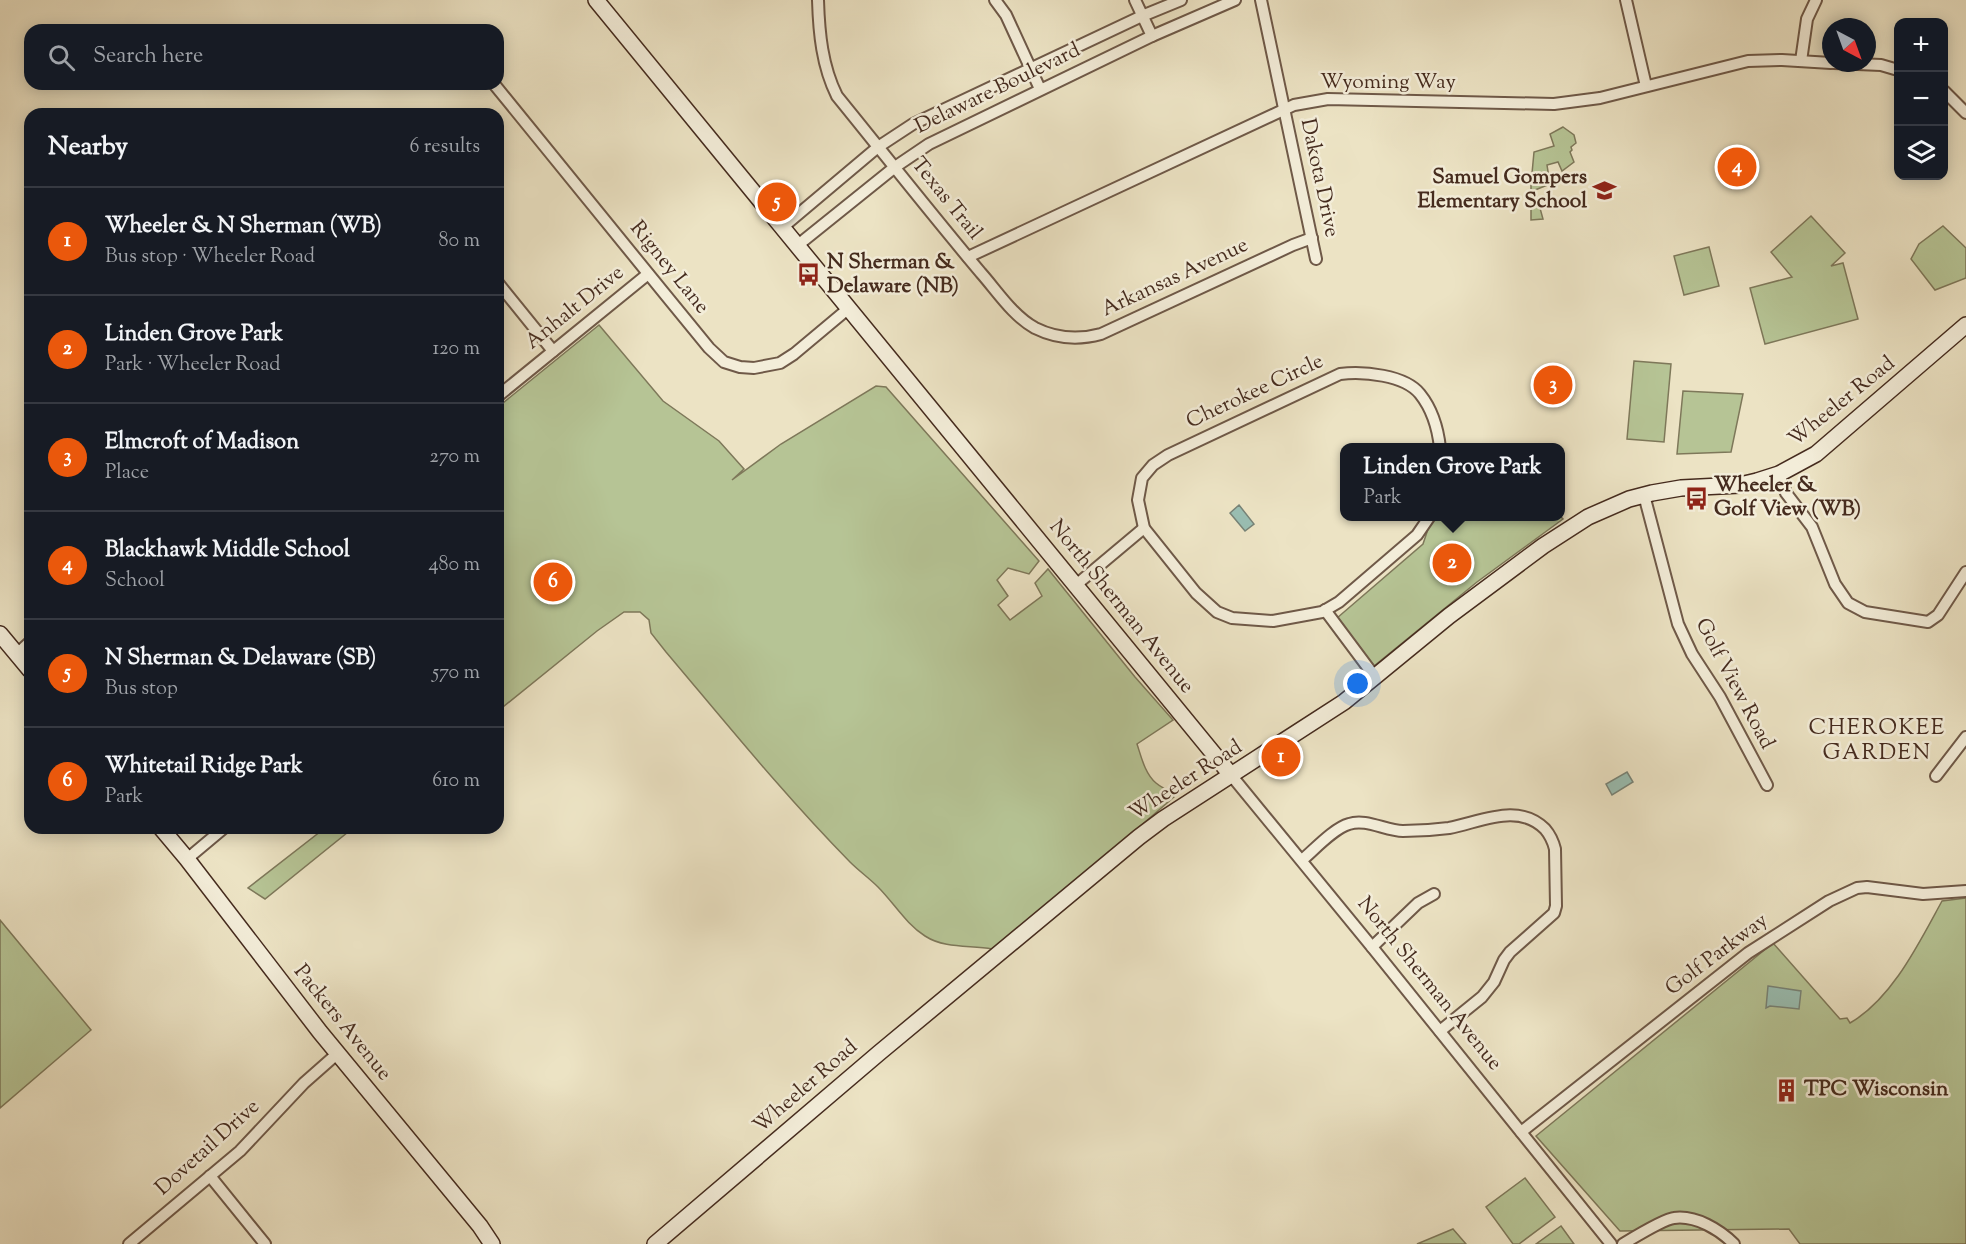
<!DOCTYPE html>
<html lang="en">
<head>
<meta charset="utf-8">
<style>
	:root { --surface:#171b24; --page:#242831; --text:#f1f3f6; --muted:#9ea1a6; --line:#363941; --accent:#ea580c }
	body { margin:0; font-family:"Sorts Mill Goudy",serif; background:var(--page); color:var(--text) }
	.controls { position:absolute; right:18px; top:18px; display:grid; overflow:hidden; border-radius:12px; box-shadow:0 3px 15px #0003 }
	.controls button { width:54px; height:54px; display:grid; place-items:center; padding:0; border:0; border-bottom:2px solid var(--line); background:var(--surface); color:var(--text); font:30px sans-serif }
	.compass { position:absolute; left:1822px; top:18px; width:54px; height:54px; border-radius:50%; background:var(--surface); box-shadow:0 3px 15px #0003; rotate:139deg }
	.you { position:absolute; left:1358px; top:684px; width:21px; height:21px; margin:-15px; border:4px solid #fff; border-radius:50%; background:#1a73e8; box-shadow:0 0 0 9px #1a73e833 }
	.badge { display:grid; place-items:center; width:39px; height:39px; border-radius:50%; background:var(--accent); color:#fff; font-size:20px; font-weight:700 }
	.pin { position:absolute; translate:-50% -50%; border:3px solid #fff; box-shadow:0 2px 6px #0006 }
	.popup { position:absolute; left:1340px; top:443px; width:225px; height:78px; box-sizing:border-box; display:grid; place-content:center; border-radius:12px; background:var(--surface); filter:drop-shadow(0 2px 4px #0005); font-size:20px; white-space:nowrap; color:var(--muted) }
	.popup b { font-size:22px; color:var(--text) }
	.popup::after { content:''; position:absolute; left:50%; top:100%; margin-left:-12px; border:12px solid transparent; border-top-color:var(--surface) }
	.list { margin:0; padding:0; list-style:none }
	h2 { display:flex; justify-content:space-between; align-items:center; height:78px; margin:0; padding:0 24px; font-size:26px }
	h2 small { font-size:20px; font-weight:400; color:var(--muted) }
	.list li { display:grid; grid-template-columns:39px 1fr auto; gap:18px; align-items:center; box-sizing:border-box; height:108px; padding:0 24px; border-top:2px solid var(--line) }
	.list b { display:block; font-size:22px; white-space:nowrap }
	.list p { margin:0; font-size:20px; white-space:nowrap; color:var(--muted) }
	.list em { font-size:20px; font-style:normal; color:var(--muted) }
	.icon { flex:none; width:33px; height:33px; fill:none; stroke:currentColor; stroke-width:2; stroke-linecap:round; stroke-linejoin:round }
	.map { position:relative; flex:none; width:1966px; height:1244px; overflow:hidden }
	.search { position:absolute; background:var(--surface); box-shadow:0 3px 15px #0003; left:24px; top:24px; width:480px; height:66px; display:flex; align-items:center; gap:15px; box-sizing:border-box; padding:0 21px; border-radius:18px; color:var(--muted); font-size:22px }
	.panel { position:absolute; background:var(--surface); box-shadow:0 3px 15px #0003; left:24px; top:108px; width:480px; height:726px; border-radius:18px }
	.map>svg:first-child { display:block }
	.green { fill:#b6c495; stroke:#7e785a; stroke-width:1.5 }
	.water { fill:#99beb2; stroke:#778377; stroke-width:1.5 }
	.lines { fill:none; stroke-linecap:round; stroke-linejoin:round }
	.street-casing { stroke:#6f5948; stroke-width:14 }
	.secondary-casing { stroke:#452b1e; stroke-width:18 }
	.street { stroke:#f3edd9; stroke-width:10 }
	.secondary { stroke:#f3edd9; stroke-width:15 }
	.labels { text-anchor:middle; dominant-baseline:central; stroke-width:5; stroke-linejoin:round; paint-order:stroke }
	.street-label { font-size:21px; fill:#452b1e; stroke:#f3edd9 }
	.poi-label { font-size:21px; font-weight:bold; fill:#452b1e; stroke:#f3edd9; text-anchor:start }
	.neighbourhood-label { font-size:22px; letter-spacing:1.5px; fill:#452b1e; stroke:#f3edd9 }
</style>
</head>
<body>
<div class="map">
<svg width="1966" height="1244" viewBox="0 0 1966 1244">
	<rect width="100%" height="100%" fill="#ece3c4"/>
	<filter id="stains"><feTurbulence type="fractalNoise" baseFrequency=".00333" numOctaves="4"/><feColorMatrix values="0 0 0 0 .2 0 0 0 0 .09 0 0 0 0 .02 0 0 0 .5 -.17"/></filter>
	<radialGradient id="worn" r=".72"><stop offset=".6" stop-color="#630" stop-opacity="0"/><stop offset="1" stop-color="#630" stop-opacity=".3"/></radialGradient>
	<g class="green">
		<polygon points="1563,127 1574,135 1576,143 1571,147 1572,150 1570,152 1574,162 1562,171 1558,162 1547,165 1550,184 1535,190 1543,219 1531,220 1531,184 1534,152 1554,146 1550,134"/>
		<polygon points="1811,216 1845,253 1831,266 1843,263 1858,319 1765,344 1750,288 1792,277 1771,252"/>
		<polygon points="1943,226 1966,248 1966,278 1935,290 1911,259 1919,244"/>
		<polygon points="1709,247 1719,286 1684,295 1674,256"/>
		<path d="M599 325 663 401 719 441 744 469 732 480 781 444 876 386 886 387 1039 561 1029 574 1008 568 997 580 1008 596 998 605 1010 620 1042 596 1035 583 1048 569 1135 677 1173 720 1137 744C1141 756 1145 774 1156 783 1163 789 1167 788 1174 797L1013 936 992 949C970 945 945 949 925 936 906 924 894 903 878 887 869 878 859 871 850 862 785 796 726 723 666 652L651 633 649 620 640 612H624L597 631 498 711V407Z"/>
		<polygon points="1634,361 1671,364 1664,442 1627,439"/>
		<polygon points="1683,391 1743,394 1731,452 1677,454"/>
		<polygon points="1560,516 1563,519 1477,582 1374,666 1337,618 1423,544 1432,517"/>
		<polygon points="325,828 353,828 265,899 248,888"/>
		<path d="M1966 898V1244H1800L1789 1229 1620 1231 1536 1136 1773 943 1840 1019 1847 1018 1850 1023C1892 999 1919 943 1942 901Z"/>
		<polygon points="0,920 91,1030 0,1108"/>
		<polygon points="1525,1178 1555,1217 1519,1244 1513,1244 1486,1207"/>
		<polygon points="1561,1226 1574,1244 1536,1244"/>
		<polygon points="1453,1229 1466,1244 1417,1244"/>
	</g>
	<g class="water">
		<polygon points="1239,505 1254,524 1245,531 1230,513"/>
		<polygon points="1627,772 1633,782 1612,795 1606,784"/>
		<polygon points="1768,986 1801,991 1799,1009 1770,1006 1766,1008"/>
	</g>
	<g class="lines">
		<defs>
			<g id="street">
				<path d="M818 0C819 33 822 66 837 96 885 155 932 215 981 273 997 291 1013 316 1035 328 1057 339 1079 340 1101 334L1293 245 1312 238"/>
				<polyline points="995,0 1006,15 1040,89"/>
				<polyline points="1135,0 1152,36"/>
				<polyline points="1261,0 1316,259"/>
				<polyline points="1626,0 1646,86"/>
				<polyline points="1801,61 1807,19 1816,0"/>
				<polyline points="1834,63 1881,65 1898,70"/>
				<polyline points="494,84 664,293 709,348 724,362 740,367 754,368 780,363 794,354 849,308"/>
				<polyline points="1944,91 1966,113"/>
				<polyline points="783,227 878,147 913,124 1142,16 1181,0"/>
				<polyline points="798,245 895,167 929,144 1152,36 1235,0"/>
				<polyline points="968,257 1294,105 1328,99 1554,104 1600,98 1748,61 1782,60 1831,63"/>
				<polyline points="498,283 553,351"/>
				<polyline points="498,396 648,274"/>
				<polyline points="1779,474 1786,493 1812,527 1835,584 1848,603 1865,612 1928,622 1938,615 1966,572"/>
				<polyline points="1644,495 1678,624 1692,654 1720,697 1767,785"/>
				<path d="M1430 516 1417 535 1339 602 1322 612 1273 621 1232 618 1217 612 1196 593 1144 528 1138 500 1142 478 1153 465 1168 455 1340 374C1363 371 1405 375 1420 394 1432 409 1438 429 1440 448"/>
				<polyline points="1076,585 1144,528"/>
				<polyline points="1325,610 1375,677"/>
				<polyline points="17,654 30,642"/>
				<polyline points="1231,775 1372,947 1611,1244"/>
				<polyline points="1936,776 1966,737"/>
				<polyline points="187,859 224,828"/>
				<path d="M1302 860C1314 850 1334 828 1349 824 1366 818 1386 831 1403 831 1419 831 1434 830 1449 828 1481 822 1518 802 1545 829 1551 836 1553 841 1555 849L1556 906 1554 913 1510 952 1504 960 1494 982 1482 997 1440 1031"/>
				<polyline points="1372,947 1418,903 1434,894"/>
				<polyline points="1521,1132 1748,953 1829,901 1857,888 1867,887 1923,894 1966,891"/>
				<polyline points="210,1176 265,1244"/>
				<polyline points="129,1244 240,1151 304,1083 338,1053"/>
				<path d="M1623 1244C1633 1238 1664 1219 1674 1218 1696 1215 1720 1230 1734 1244"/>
			</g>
			<g id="secondary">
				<polyline points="596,0 1231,775"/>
				<polyline points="0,634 30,670"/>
				<polyline points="161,828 187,859 320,1032 480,1226 492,1244"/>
				<polyline points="655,1244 879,1053 1139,837 1163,819 1344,702 1449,616 1543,546 1588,517 1629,499 1652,493 1681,488 1740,485 1757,481 1779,474 1816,454 1966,325"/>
			</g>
		</defs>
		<use href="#street" class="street-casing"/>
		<use href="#secondary" class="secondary-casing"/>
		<use href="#street" class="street"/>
		<use href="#secondary" class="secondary"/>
	</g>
	<defs>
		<symbol id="school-bare" viewBox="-9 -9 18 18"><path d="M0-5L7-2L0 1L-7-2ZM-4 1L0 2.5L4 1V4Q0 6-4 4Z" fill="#8f2418" stroke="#f3edd9" stroke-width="2.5" paint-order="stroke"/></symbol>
		<symbol id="bus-bare" viewBox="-9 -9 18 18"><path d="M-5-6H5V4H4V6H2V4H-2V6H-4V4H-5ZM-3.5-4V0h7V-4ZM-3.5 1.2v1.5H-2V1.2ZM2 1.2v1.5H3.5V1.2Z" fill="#8f2418" stroke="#f3edd9" stroke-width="2.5" paint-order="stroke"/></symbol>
		<symbol id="building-bare" viewBox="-9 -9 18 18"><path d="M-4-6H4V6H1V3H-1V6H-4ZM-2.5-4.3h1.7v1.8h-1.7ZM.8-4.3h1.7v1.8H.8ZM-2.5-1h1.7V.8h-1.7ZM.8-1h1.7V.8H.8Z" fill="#8f2418" stroke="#f3edd9" stroke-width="2.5" paint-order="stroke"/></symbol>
	</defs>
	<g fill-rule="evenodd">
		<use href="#school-bare" x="1588" y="174" width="33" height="33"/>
		<use href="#bus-bare" x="792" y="258" width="33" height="33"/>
		<use href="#bus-bare" x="1680" y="482" width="33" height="33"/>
		<use href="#building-bare" x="1770" y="1074" width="33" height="33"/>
	</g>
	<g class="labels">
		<g class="street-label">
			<text x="1388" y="83">Wyoming Way</text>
			<text transform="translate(998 89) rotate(-26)">Delaware Boulevard</text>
			<text transform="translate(1319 178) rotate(78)">Dakota Drive</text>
			<text transform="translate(946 199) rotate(51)">Texas Trail</text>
			<text transform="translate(669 268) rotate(51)">Rigney Lane</text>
			<text transform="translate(1175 278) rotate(-25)">Arkansas Avenue</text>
			<text transform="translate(575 308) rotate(-39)">Anhalt Drive</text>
			<text transform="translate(1255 392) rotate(-25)">Cherokee Circle</text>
			<text transform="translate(1842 402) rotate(-39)">Wheeler Road</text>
			<text transform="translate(1121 607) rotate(51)">North Sherman Avenue</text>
			<text transform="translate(1734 684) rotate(62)">Golf View Road</text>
			<text transform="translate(1186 781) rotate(-33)">Wheeler Road</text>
			<text transform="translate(1717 955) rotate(-37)">Golf Parkway</text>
			<text transform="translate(1429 984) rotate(51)">North Sherman Avenue</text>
			<text transform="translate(342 1023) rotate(51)">Packers Avenue</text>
			<text transform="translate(806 1087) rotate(-41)">Wheeler Road</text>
			<text transform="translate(208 1148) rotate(-42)">Dovetail Drive</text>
		</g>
		<g class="poi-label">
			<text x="1587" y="178" text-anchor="end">Samuel Gompers<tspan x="1587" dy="24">Elementary School</tspan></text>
			<text x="827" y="263">N Sherman &amp;<tspan x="827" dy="24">Delaware (NB)</tspan></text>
			<text x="1714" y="486">Wheeler &amp;<tspan x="1714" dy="24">Golf View (WB)</tspan></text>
			<text x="1804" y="1090">TPC Wisconsin</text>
		</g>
		<g class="neighbourhood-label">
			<text x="1877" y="729">CHEROKEE<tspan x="1877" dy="25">GARDEN</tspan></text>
		</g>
	</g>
	<rect width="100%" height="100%" filter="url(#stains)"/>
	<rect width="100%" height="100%" fill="url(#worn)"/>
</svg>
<div class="controls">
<button>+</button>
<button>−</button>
<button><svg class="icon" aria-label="layers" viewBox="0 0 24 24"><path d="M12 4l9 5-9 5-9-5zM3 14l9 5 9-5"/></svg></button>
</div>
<svg class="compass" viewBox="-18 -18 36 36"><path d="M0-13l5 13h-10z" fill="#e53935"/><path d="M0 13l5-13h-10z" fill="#9ea1a6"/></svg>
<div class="you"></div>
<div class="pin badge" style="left:1281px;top:757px">1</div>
<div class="pin badge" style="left:1452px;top:563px">2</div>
<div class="popup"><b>Linden Grove Park</b>Park</div>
<div class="pin badge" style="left:1553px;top:385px">3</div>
<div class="pin badge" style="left:1737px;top:167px">4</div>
<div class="pin badge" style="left:777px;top:202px">5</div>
<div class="pin badge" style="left:553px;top:582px">6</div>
<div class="search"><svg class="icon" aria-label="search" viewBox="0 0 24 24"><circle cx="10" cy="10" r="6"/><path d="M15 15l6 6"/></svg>Search here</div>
<section class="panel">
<h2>Nearby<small>6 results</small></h2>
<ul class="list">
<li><span class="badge">1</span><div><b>Wheeler &amp; N Sherman (WB)</b><p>Bus stop · Wheeler Road</p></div><em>80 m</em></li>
<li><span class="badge">2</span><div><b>Linden Grove Park</b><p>Park · Wheeler Road</p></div><em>120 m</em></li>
<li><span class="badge">3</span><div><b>Elmcroft of Madison</b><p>Place</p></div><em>270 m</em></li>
<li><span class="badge">4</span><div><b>Blackhawk Middle School</b><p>School</p></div><em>480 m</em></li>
<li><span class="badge">5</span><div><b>N Sherman &amp; Delaware (SB)</b><p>Bus stop</p></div><em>570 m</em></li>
<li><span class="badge">6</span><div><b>Whitetail Ridge Park</b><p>Park</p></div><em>610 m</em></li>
</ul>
</section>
</div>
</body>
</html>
